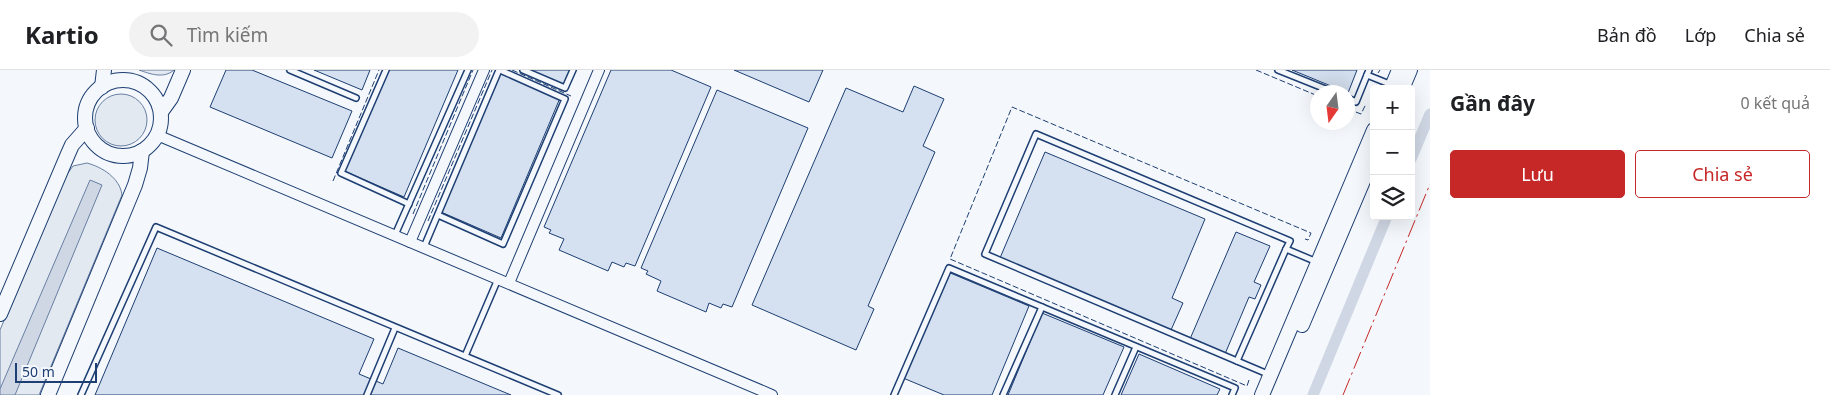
<!DOCTYPE html>
<html lang="vi">
<head>
<meta charset="utf-8">
<style>
	:root { --surface:#fff; --page:#f2f2f2; --text:#202124; --muted:#757577; --line:#e0e0e0; --accent:#c62828 }
	body { margin:0; font-family:"Noto Sans",sans-serif; background:var(--page); color:var(--text) }
	.controls { position:absolute; right:15px; top:15px; display:grid; overflow:hidden; border-radius:5px; box-shadow:0 5px 20px #0002 }
	.controls button { width:45px; height:45px; display:grid; place-items:center; padding:0; border:0; border-bottom:1px solid var(--line); background:var(--surface); color:var(--text); font:25px sans-serif }
	.compass { position:absolute; left:1310px; top:15px; width:45px; height:45px; border-radius:50%; background:var(--surface); box-shadow:0 5px 20px #0002; rotate:194deg }
	.scale { position:absolute; left:15px; bottom:12px; width:82px; box-sizing:border-box; padding-left:5px; border:2px solid #1d3f73; border-top:0; font-size:14px; line-height:18px; white-space:nowrap; color:#1d3f73; -webkit-text-stroke:4px #f4f7fb; paint-order:stroke }
	.list { margin:0; padding:0; list-style:none }
	h2 { display:flex; justify-content:space-between; align-items:center; height:65px; margin:0; padding:0 20px; font-size:21px }
	h2 small { font-size:16px; font-weight:400; color:var(--muted) }
	.actions { display:flex; gap:10px; padding:15px 20px }
	.actions a { flex:1; padding:11px 0; border:1px solid var(--accent); border-radius:5px; text-align:center; font-size:18px; color:var(--accent) }
	.actions .main { background:var(--accent); color:#fff }
	.icon { flex:none; width:28px; height:28px; fill:none; stroke:currentColor; stroke-width:2; stroke-linecap:round; stroke-linejoin:round }
	.map { position:relative; flex:none; width:1430px; height:325px; overflow:hidden }
	header { display:flex; align-items:center; gap:30px; box-sizing:border-box; height:70px; padding:0 25px; background:var(--surface); border-bottom:1px solid var(--line) }
	header strong { font-size:24px }
	nav { display:flex; gap:28px; margin-inline-start:auto; font-size:18px }
	.search { width:350px; height:45px; background:var(--page); display:flex; align-items:center; gap:12px; box-sizing:border-box; padding:0 18px; border-radius:28px; color:var(--muted); font-size:19px }
	main { display:flex }
	aside { flex:1; background:var(--surface) }
	.map>svg:first-child { display:block }
	.green { fill:#e3e9f0; stroke:#687fa3 }
	.water { fill:#cfd7e4; stroke:#687fa3 }
	.lines { fill:none; stroke-linecap:round; stroke-linejoin:round }
	.canal { stroke:#cfd7e4; stroke-width:11 }
	.building { fill:#d5e0f0; stroke:#1d3f73 }
	.lane-casing { stroke:#1d3f73; stroke-width:8 }
	.street-casing { stroke:#1d3f73; stroke-width:12 }
	.secondary-casing { stroke:#1d3f73; stroke-width:16 }
	.lane { stroke:#f4f7fb; stroke-width:5 }
	.street { stroke:#f4f7fb; stroke-width:10 }
	.secondary { stroke:#f4f7fb; stroke-width:14 }
	.fence { stroke:#1d3f73; stroke-width:1; stroke-dasharray:6 2.5; stroke-linecap:butt }
	.power { stroke:#c62828; stroke-width:1; stroke-dasharray:18 4 2.5 4; stroke-linecap:butt }
</style>
</head>
<body>
<header>
<strong>Kartio</strong>
<div class="search"><svg class="icon" aria-label="search" viewBox="0 0 24 24"><circle cx="10" cy="10" r="6"/><path d="M15 15l6 6"/></svg>Tìm kiếm</div>
<nav><a>Bản đồ</a><a>Lớp</a><a>Chia sẻ</a></nav>
</header>
<main>
<div class="map">
<svg width="1430" height="325" viewBox="0 0 1430 325">
	<rect width="100%" height="100%" fill="#f4f7fb"/>
	<g class="green">
		<path d="M139 0H174C164 9 150 4 139 0Z"/>
		<circle cx="121" cy="50" r="26"/>
		<path d="M87 93C102 97 120 108 122 125L39 325H0V260L65 107 73 96Z"/>
	</g>
	<polygon class="water" points="90,110 102,115 15,325 0,325 0,319"/>
	<g class="lines">
		<g class="canal">
			<polyline points="1411,89 1430,44"/>
			<polyline points="1313,325 1387,146"/>
		</g>
	</g>
	<g class="building">
		<polygon points="226,0 252,0 352,41 332,88 210,37"/>
		<polygon points="314,0 370,0 362,20"/>
		<polygon points="387,0 458,0 404,127 344,101"/>
		<polygon points="524,0 572,0 564,17"/>
		<polygon points="611,0 671,0 711,17 635,196 626,193 624,197 612,192 608,201 559,180 564,169 549,163 551,160 544,157"/>
		<polygon points="734,0 823,0 809,32"/>
		<polygon points="1292,0 1357,0 1348,23"/>
		<polygon points="500,3 560,28 501,168 441,142"/>
		<polygon points="914,16 944,29 923,76 935,82 868,236 874,239 856,280 752,235 846,18 903,42"/>
		<polygon points="717,20 808,58 732,237 723,234 721,238 709,233 706,242 657,221 661,211 646,204 648,201 641,198"/>
		<polygon points="1045,82 1205,149 1172,228 1183,233 1171,260 1000,188"/>
		<polygon points="1236,162 1270,176 1254,212 1261,215 1255,229 1249,227 1225,284 1190,269"/>
		<polygon points="157,178 374,269 359,304 383,314 398,278 511,325 95,325"/>
		<polygon points="948,202 1029,236 992,325 944,325 903,308"/>
		<polygon points="1042,243 1124,277 1103,325 1008,325"/>
		<polygon points="1139,284 1220,319 1217,325 1121,325"/>
	</g>
	<g class="lines">
		<defs>
			<g id="lane">
				<polyline points="290,0 356,28"/>
				<polyline points="386,0 341,103 409,134"/>
				<polyline points="523,0 565,18 573,0"/>
				<polyline points="1278,0 1333,22"/>
				<polyline points="1367,5 1392,15"/>
				<polyline points="1348,28 1356,32 1369,0"/>
				<polyline points="438,145 503,174 565,29 500,0"/>
				<polyline points="395,165 468,0"/>
				<polyline points="424,177 499,0"/>
				<polyline points="465,286 498,209"/>
				<polyline points="1237,291 1286,179"/>
				<polyline points="1270,305 985,184 1036,64 1290,171 1286,179 1317,192"/>
				<polyline points="81,325 156,157 558,325"/>
				<polyline points="367,325 395,258"/>
				<polyline points="894,325 949,198 1235,318 1232,325"/>
				<polyline points="1003,325 1042,237"/>
				<polyline points="1115,325 1136,277"/>
			</g>
			<g id="street">
				<polyline points="157,65 772,325"/>
				<polyline points="410,172 484,0"/>
				<polyline points="509,213 599,0"/>
			</g>
			<g id="secondary">
				<circle cx="123" cy="48" r="38"/>
				<polyline points="102,17 104,0"/>
				<polyline points="1391,19 1399,0"/>
				<polyline points="1402,19 1410,0"/>
				<polyline points="161,42 171,28 183,0"/>
				<polyline points="0,244 68,84 72,75 87,58"/>
				<polyline points="1302,255 1374,85"/>
				<polyline points="48,325 135,115 140,98 142,81"/>
				<polyline points="1262,325 1374,60"/>
			</g>
		</defs>
		<use href="#lane" class="lane-casing"/>
		<use href="#street" class="street-casing"/>
		<use href="#secondary" class="secondary-casing"/>
		<use href="#lane" class="lane"/>
		<use href="#street" class="street"/>
		<use href="#secondary" class="secondary"/>
		<g class="fence">
			<polyline points="512,0 571,26"/>
			<polyline points="1256,0 1318,26"/>
			<polyline points="1378,3 1380,0"/>
			<polyline points="1348,39 1361,44 1366,34"/>
			<polyline points="333,111 379,0"/>
			<polyline points="413,144 473,0"/>
			<polyline points="428,151 492,0"/>
			<polyline points="1249,310 1247,316 950,189 1012,37 1311,163 1308,170 1305,169"/>
		</g>
		<polyline class="power" points="1343,325 1430,114"/>
	</g>
</svg>
<div class="controls">
<button>+</button>
<button>−</button>
<button><svg class="icon" aria-label="layers" viewBox="0 0 24 24"><path d="M12 4l9 5-9 5-9-5zM3 14l9 5 9-5"/></svg></button>
</div>
<svg class="compass" viewBox="-18 -18 36 36"><path d="M0-13l5 13h-10z" fill="#e53935"/><path d="M0 13l5-13h-10z" fill="#757577"/></svg>
<div class="scale">50 m</div>
</div>
<aside>
<h2>Gần đây<small>0 kết quả</small></h2>
<ul class="list">
</ul>
<div class="actions"><a class="main">Lưu</a><a>Chia sẻ</a></div>
</aside>
</main>
</body>
</html>
